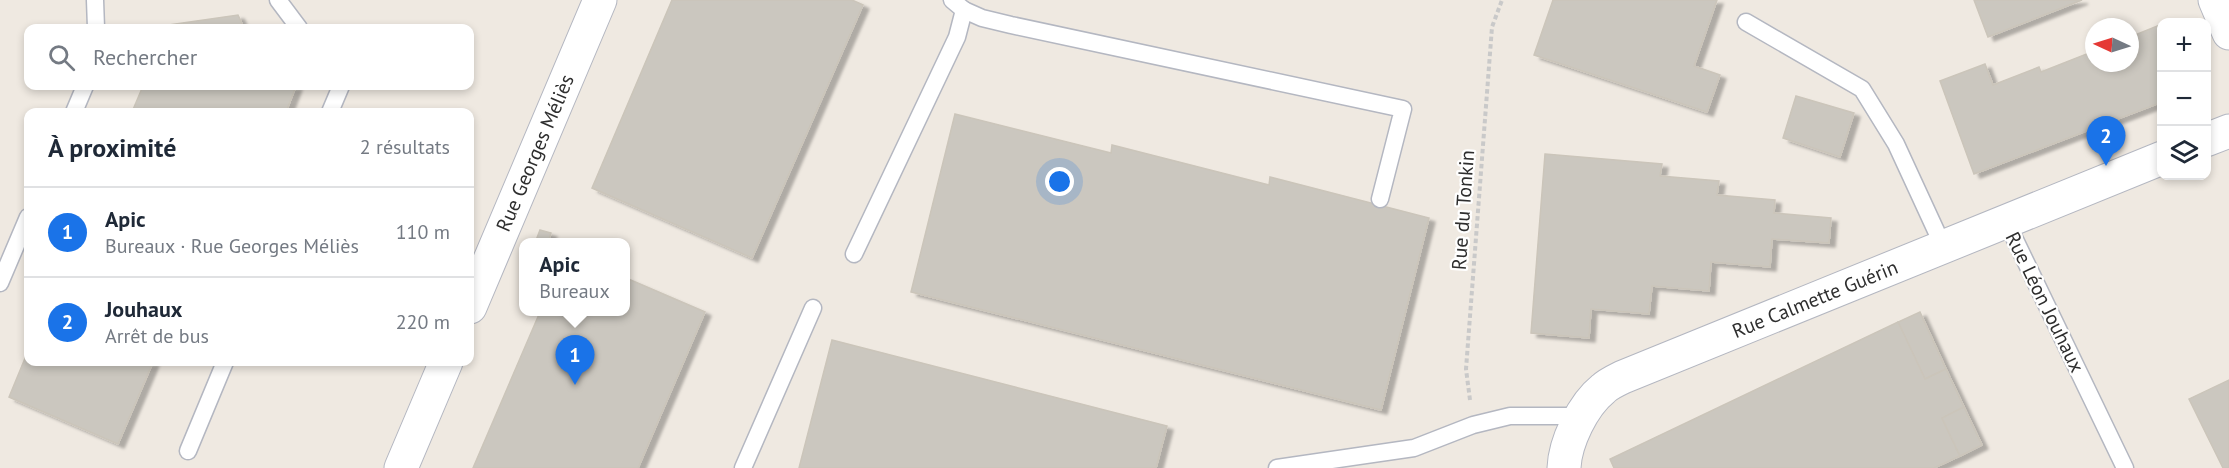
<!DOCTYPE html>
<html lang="fr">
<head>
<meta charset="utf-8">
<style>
	:root { --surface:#fff; --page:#f2f2f3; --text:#1f2937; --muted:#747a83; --line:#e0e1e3; --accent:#1a73e8 }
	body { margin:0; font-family:"PT Sans",sans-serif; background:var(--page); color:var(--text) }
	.controls { position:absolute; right:18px; top:18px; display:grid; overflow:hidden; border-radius:12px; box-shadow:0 3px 9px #0003 }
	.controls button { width:54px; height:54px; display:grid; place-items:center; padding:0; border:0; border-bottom:2px solid var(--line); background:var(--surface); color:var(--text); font:30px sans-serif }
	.compass { position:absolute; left:2085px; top:18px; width:54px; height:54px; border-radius:50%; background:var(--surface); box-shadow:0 3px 9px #0003; rotate:274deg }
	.you { position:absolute; left:1060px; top:182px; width:21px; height:21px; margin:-15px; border:4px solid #fff; border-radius:50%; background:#1a73e8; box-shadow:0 0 0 9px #1a73e833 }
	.badge { display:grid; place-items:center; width:39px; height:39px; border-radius:50%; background:var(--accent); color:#fff; font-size:20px; font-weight:700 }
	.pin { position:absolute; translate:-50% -50px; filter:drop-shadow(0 2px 3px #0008) }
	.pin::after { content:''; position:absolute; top:32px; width:21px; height:18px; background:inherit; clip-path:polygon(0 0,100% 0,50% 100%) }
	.popup { position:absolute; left:519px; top:238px; width:111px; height:78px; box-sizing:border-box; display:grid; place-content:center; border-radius:12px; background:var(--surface); filter:drop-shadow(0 2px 4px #0005); font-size:20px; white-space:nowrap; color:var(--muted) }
	.popup b { font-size:22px; color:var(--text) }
	.popup::after { content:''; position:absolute; left:50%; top:100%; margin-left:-12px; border:12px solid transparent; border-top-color:var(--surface) }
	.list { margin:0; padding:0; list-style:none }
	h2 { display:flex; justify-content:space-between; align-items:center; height:78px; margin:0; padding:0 24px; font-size:26px }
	h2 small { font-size:20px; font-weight:400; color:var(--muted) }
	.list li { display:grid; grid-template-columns:39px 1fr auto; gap:18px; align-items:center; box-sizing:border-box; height:90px; padding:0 24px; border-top:2px solid var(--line) }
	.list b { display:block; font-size:22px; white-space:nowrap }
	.list p { margin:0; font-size:20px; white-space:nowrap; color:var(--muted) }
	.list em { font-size:20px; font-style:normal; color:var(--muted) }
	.icon { flex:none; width:33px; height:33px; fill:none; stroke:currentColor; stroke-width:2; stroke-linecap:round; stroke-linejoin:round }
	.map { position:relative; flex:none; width:2229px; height:468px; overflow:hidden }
	.search { position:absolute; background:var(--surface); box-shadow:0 3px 9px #0003; left:24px; top:24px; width:450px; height:66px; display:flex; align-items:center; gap:15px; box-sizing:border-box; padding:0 21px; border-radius:12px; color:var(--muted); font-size:22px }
	.panel { position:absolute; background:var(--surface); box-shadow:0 3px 9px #0003; left:24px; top:108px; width:450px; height:258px; border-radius:12px }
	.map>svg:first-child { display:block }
	.building { fill:#cbc7bf; stroke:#cbc5ba; stroke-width:1.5; filter:url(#shadow) }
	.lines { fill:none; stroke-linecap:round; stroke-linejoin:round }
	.service-casing { stroke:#b4b7c1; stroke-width:19 }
	.minor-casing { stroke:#b4b7c1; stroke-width:35 }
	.path { stroke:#c9c9c9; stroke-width:4; stroke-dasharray:4.5 3; stroke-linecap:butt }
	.service { stroke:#fff; stroke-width:16 }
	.minor { stroke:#fff; stroke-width:33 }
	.labels { text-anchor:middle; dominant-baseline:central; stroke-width:4.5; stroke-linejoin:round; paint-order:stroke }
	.street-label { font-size:20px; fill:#2e2e2e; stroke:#fff }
</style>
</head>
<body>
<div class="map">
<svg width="2229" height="468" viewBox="0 0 2229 468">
	<defs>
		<filter id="shadow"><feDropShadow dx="6" dy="4" stdDeviation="1.5" flood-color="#0004"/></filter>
	</defs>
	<rect width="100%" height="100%" fill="#efe9e1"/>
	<g class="building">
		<polygon points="672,0 852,0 863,5 752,258 592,188"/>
		<polygon points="1553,0 1717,0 1694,66 1720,75 1707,112 1534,55"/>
		<polygon points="1974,0 2082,0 1988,37"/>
		<polygon points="238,15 244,28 168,28 169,25"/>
		<polygon points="2162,24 2162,95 2157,104 1974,174 1940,81 1985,64 1993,85 2039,67 2041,72 2094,51 2094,63 2130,63 2130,37"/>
		<polygon points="143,86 296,86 286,112 132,112"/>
		<polygon points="1796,96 1854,113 1840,157 1783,138"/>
		<polygon points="955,114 1111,153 1112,145 1269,185 1270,177 1429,218 1381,410 911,292"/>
		<polygon points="1545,154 1662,164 1660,176 1719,181 1717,195 1775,200 1774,213 1831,218 1829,243 1772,239 1770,267 1711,262 1709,291 1652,286 1649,314 1591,309 1589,338 1531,333"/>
		<polygon points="540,230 551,233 548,243 535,243"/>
		<polygon points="626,278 705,312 638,468 473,468 540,312 626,312"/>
		<polygon points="1920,312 1946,369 1925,379 1898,322"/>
		<polygon points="1898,322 1925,379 1946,369 1964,407 1942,418 1960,456 1934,468 1614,468 1610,459"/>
		<polygon points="832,340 1167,426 1156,468 799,468"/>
		<polygon points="28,351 28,362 153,362 118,444 9,397"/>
		<polygon points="2229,380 2229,468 2223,468 2189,399"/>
		<polygon points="1964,407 1982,445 1960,456 1942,418"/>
	</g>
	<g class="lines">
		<defs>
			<g id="service">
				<polyline points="95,0 96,28"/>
				<polyline points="278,0 299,28"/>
				<polyline points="964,10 982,18 1011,25 1403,109 1380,199"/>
				<polyline points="1746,22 1862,89 1896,144 1943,246"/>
				<polyline points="74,112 85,86"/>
				<polyline points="330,112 341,86"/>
				<polyline points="2006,221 2125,468"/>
				<polyline points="854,254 957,37 964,10 952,0"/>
				<polyline points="0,283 28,217"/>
				<polyline points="188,451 225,362"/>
				<polyline points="743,468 813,308"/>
				<polyline points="1277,468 1414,448 1473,425 1510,416 1582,416"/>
			</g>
			<g id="minor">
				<polyline points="2215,0 2229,33"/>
				<polyline points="2206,140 2229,131"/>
				<polyline points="470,307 600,0"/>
				<polyline points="401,468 446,362"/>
				<path d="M1564 468C1565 442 1583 405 1603 389 1608 384 1617 380 1623 377L2162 158"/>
			</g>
		</defs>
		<use href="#service" class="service-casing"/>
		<use href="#minor" class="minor-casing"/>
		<polyline class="path" points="1470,400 1466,369 1492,27 1502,0"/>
		<use href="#service" class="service"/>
		<use href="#minor" class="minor"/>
	</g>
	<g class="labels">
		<g class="street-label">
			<text transform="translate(535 153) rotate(-67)">Rue Georges Méliès</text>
			<text transform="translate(1463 210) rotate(-86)">Rue du Tonkin</text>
			<text transform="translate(1815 299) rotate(-22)">Rue Calmette Guérin</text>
			<text transform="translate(2045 302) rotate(64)">Rue Léon Jouhaux</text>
		</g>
	</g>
</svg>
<div class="controls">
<button>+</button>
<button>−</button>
<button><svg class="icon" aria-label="layers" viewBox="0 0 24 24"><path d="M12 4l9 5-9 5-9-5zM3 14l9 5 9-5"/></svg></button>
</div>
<svg class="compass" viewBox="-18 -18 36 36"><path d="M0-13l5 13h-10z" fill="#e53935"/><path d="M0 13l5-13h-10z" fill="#747a83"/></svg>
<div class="you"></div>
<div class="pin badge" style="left:575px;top:385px">1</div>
<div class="popup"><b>Apic</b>Bureaux</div>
<div class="pin badge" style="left:2106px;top:166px">2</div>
<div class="search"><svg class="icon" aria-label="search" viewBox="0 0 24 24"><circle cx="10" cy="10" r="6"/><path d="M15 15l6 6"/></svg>Rechercher</div>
<section class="panel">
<h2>À proximité<small>2 résultats</small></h2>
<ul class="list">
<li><span class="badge">1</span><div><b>Apic</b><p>Bureaux · Rue Georges Méliès</p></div><em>110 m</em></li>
<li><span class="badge">2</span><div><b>Jouhaux</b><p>Arrêt de bus</p></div><em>220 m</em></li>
</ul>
</section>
</div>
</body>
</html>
